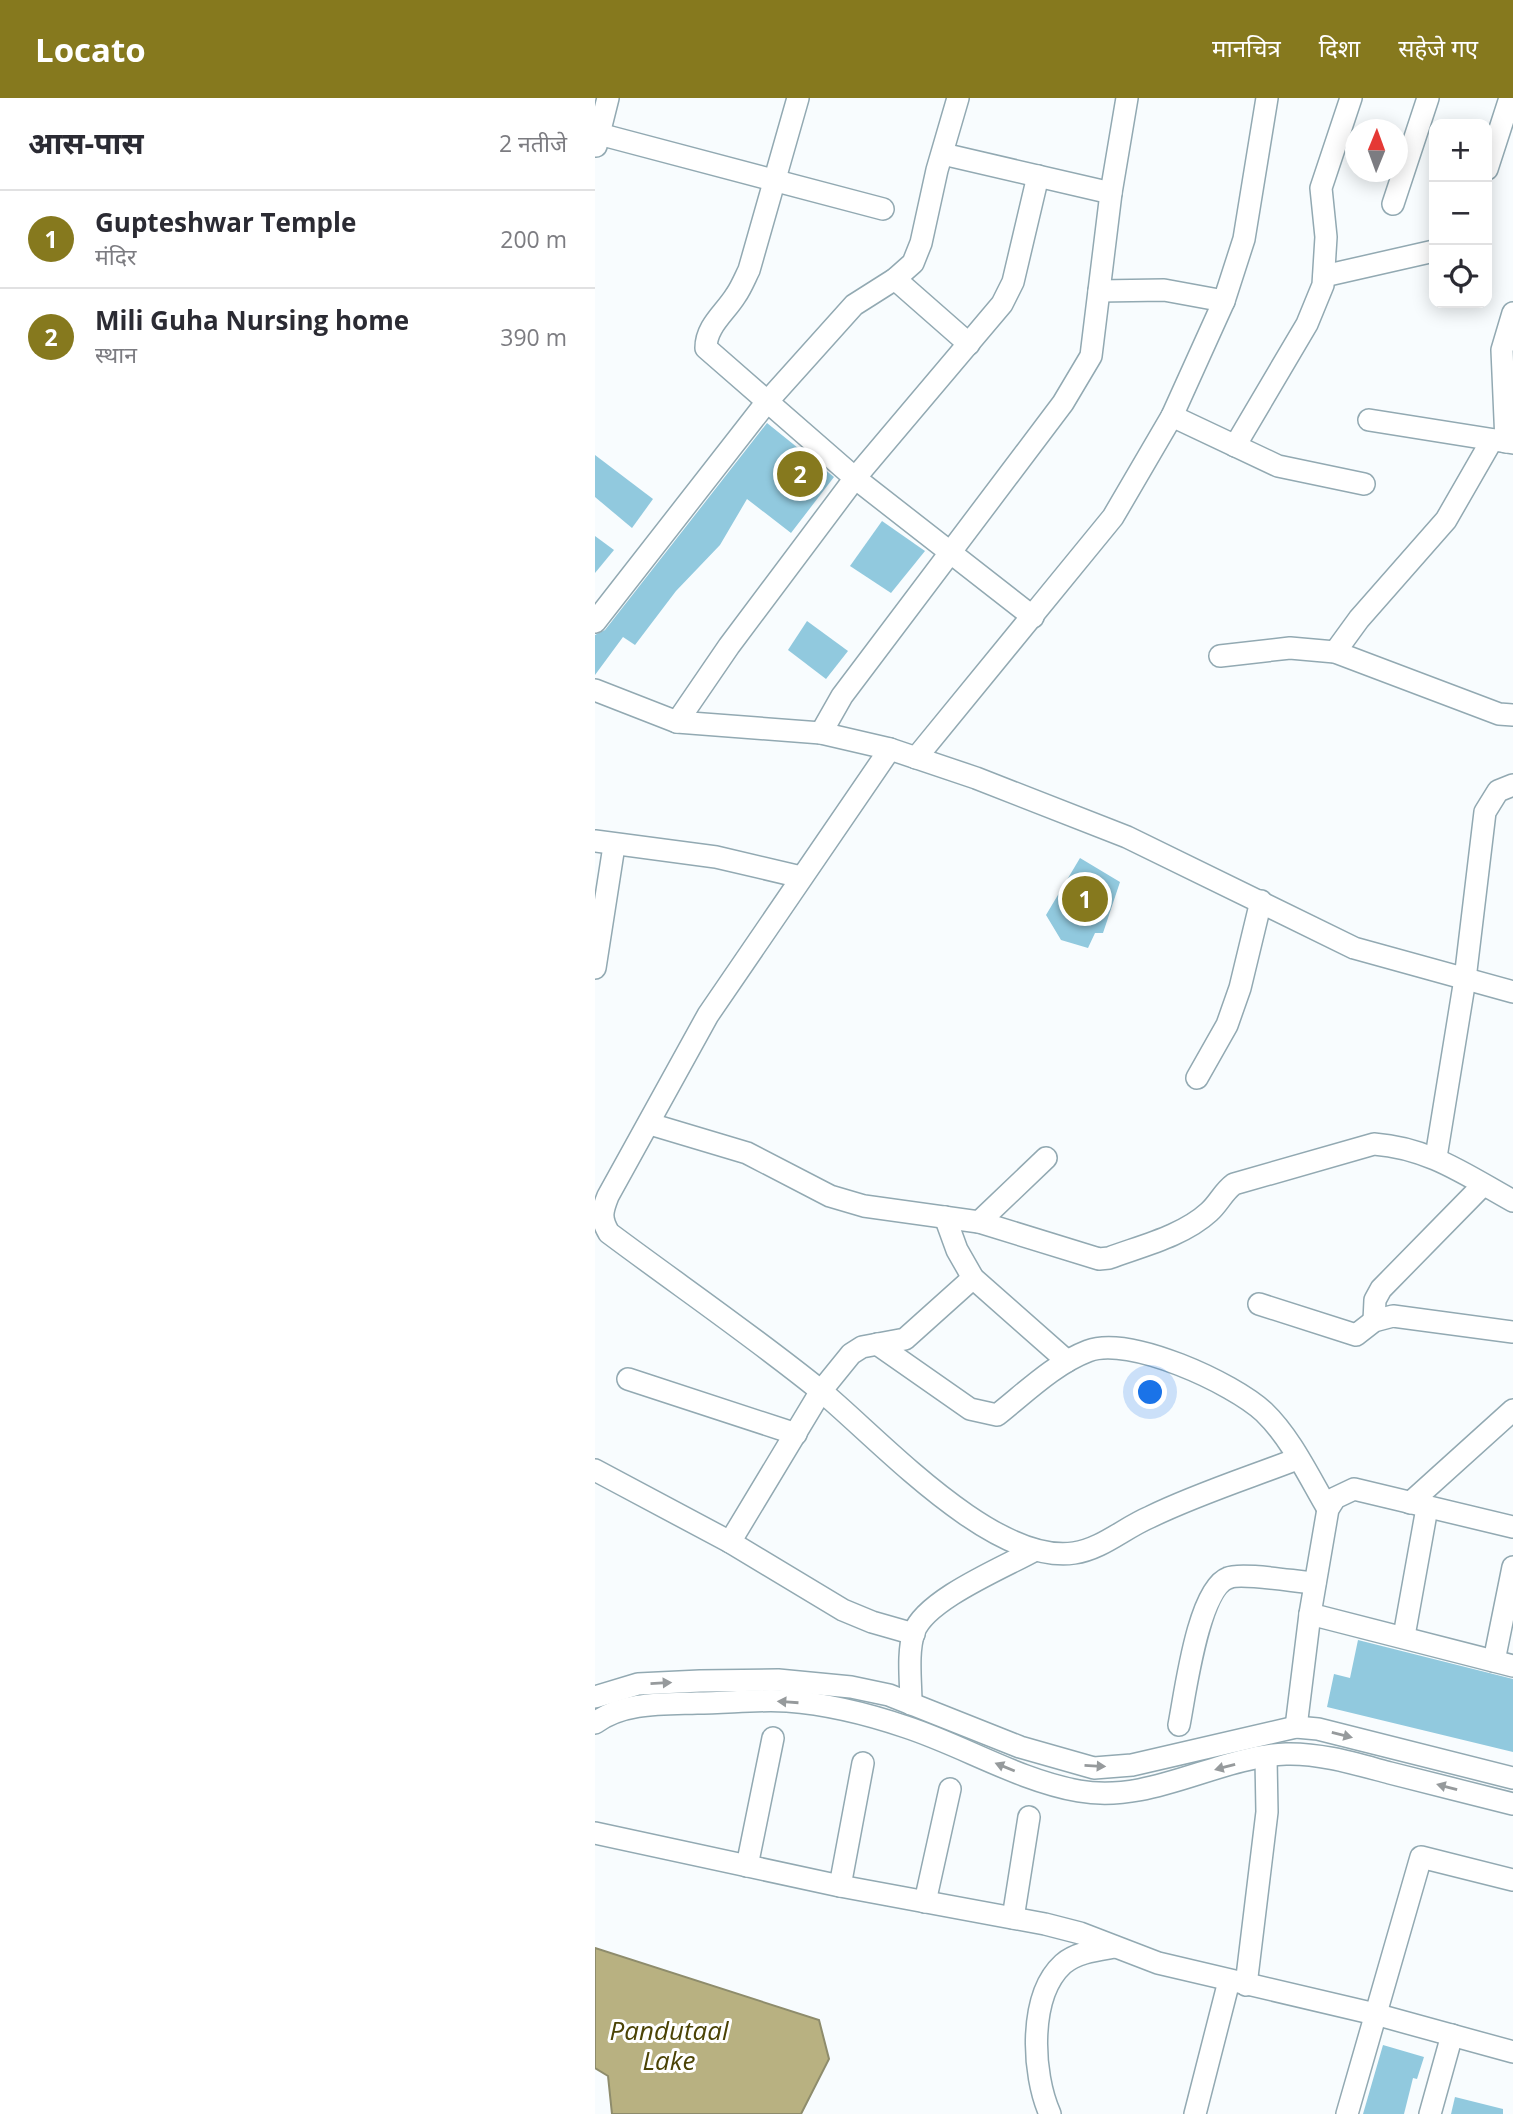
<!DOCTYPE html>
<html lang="hi">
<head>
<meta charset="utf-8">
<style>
	:root { --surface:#fff; --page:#f2f2f3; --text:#2b2b33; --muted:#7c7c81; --line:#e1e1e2; --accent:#86791e }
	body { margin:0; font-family:"Open Sans","Noto Sans Devanagari",sans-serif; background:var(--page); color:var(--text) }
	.controls { position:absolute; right:21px; top:21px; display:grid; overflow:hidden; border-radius:14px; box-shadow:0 4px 18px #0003 }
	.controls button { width:63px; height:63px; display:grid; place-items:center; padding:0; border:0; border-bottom:2px solid var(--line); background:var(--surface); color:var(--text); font:35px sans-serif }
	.compass { position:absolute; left:750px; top:21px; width:63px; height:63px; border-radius:50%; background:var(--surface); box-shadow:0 4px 18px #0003; rotate:1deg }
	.you { position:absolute; left:556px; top:1295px; width:24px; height:24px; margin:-18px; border:5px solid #fff; border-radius:50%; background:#1a73e8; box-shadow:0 0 0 10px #1a73e833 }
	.badge { display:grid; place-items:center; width:46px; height:46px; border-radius:50%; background:var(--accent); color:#fff; font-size:23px; font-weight:700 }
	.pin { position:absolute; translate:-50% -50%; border:4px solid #fff; box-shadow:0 2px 7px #0006 }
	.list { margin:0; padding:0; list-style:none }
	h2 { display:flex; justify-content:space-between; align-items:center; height:91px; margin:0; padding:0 28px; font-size:30px }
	h2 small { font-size:23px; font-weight:400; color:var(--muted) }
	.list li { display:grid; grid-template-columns:46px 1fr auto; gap:21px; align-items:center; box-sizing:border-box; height:98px; padding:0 28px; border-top:2px solid var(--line) }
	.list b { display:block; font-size:26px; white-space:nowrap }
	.list p { margin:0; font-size:23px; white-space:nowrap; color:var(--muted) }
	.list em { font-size:23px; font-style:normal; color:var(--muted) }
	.icon { flex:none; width:38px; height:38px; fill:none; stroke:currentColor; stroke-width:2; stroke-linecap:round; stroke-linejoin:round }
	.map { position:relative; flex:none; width:918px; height:2016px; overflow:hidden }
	header { display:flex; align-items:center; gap:42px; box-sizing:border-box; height:98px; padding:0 35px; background:var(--accent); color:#fff }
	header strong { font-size:33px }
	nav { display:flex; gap:38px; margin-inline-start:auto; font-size:24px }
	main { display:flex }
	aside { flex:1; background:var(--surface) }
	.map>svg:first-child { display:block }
	.water { fill:#b8b181; stroke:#8e8c6c; stroke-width:2 }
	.building { fill:#91c9de }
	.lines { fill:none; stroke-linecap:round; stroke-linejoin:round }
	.minor-casing { stroke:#92a9b2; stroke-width:24 }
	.minor { stroke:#fff; stroke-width:21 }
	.oneway { fill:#969a9c }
	.labels { text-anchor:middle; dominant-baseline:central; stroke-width:6; stroke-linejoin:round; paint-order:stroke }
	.water-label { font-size:26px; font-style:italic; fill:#4b4305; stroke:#fff }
</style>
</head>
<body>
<header>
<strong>Locato</strong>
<nav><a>मानचित्र</a><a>दिशा</a><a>सहेजे गए</a></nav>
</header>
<main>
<aside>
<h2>आस-पास<small>2 नतीजे</small></h2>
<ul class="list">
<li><span class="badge">1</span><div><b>Gupteshwar Temple</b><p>मंदिर</p></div><em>200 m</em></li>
<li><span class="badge">2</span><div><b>Mili Guha Nursing home</b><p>स्थान</p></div><em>390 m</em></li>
</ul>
</aside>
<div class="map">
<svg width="918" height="2016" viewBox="0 0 918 2016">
	<rect width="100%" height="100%" fill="#f8fcfe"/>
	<polygon class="water" points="0,1850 224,1922 234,1961 206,2016 17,2016 13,1978 0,1970"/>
	<g class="building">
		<polygon points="172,325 239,379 196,435 152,401 125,447 81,493 40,547 28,539 0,577 0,537 10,532"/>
		<polygon points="0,357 58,401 37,430 0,399"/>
		<polygon points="287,423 330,453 296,495 255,468"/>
		<polygon points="0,438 19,452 0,475"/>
		<polygon points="212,523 253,553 231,581 193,552"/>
		<polygon points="485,760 525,784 508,835 500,835 493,850 466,842 451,817"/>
		<polygon points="763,1542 918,1581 918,1654 732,1609 739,1576 755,1580"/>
		<polygon points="788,1947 829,1959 822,1981 818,1980 809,2016 768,2016"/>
		<polygon points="860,1999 908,2011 908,2016 856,2016"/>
	</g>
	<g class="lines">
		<defs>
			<g id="minor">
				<path d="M203 0 154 172C150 180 146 190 141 197 130 215 111 228 111 250L260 380 438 519"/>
				<polyline points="4,36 288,111"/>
				<polyline points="1,48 13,0"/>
				<polyline points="348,56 516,95"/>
				<polyline points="892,71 915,0"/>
				<polyline points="798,106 833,0"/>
				<polyline points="729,178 839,153"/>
				<polyline points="300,181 374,246"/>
				<polyline points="504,193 569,192 629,203"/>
				<polyline points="577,318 683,368 769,386"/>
				<polyline points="774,322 918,345"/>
				<polyline points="911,344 907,252 918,215"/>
				<polyline points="640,348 712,226 728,187 731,139 726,90 756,0"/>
				<polyline points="0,524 171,305 259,207 300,181 318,165 326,145 342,72 363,0"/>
				<polyline points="740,554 764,521 851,422 897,342"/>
				<polyline points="625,558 695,550 740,554 904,616 918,617"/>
				<polyline points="0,592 82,624 226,635 295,651 381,680 532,739 759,850 918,894"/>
				<polyline points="82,624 134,548 260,380 407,206 418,184 443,78"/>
				<polyline points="226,635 247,598 468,305 496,258 516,95 532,0"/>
				<path d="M295 651 113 917 13 1098C7 1113 5 1120 14 1135 85 1188 158 1238 226 1293 284 1341 398 1467 479 1455 507 1451 529 1430 555 1419 602 1396 653 1380 702 1361"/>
				<polyline points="321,660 518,419 577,318 629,203 649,141 672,0"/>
				<polyline points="0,743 121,759 206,779"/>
				<polyline points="0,870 19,748"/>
				<polyline points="602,980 632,927 645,890 666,803"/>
				<path d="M55 1026 152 1055 235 1098 269 1108 384 1124 504 1161 514 1160C546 1148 588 1138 614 1114 624 1105 628 1094 639 1086L779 1046C834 1050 871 1077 918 1103"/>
				<polyline points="841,1059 870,881 890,714 903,693 918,687"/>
				<polyline points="350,1119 362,1152 378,1180 472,1263"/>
				<polyline points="384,1124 451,1060"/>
				<polyline points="664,1206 761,1237 779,1223 798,1218 918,1234"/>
				<polyline points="779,1223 780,1202 786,1191 888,1087"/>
				<path d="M282 1246 375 1311 402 1317C430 1295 459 1266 493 1253 534 1237 638 1285 669 1314 696 1340 714 1379 733 1411"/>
				<polyline points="33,1281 201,1336"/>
				<polyline points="0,1372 135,1444 248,1512 277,1524 319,1536"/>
				<polyline points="815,1405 918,1312"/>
				<polyline points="135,1444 226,1293 256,1256 267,1249 310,1241 378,1180"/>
				<polyline points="715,1516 918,1568"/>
				<polyline points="809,1538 832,1410"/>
				<polyline points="899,1563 918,1469"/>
				<polyline points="0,1599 43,1586 105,1583 183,1582 256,1589 294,1597 425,1649 499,1670 537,1667 701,1629 723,1631 918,1680"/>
				<path d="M316 1606C316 1584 312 1555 319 1534 331 1501 410 1469 440 1452"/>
				<path d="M0 1625C28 1604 68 1606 102 1605 132 1605 163 1601 192 1603 232 1606 273 1616 311 1629 369 1648 423 1682 484 1693 556 1706 621 1659 691 1656 726 1655 761 1666 795 1675 836 1685 877 1696 918 1706"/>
				<path d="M584 1627C590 1597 603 1491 633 1480 646 1474 702 1484 720 1485"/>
				<polyline points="701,1629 715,1516 733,1411 740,1400 759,1391 918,1429"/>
				<polyline points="0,1735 245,1788 450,1826 485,1835 563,1865 780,1916 918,1954"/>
				<polyline points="152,1768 178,1640"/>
				<polyline points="245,1788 268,1665"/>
				<polyline points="330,1804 355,1691"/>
				<polyline points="418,1820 434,1719"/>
				<polyline points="651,1887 672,1714 671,1660"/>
				<path d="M455 2016C437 1976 433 1898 468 1866 482 1854 503 1852 520 1849"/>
				<polyline points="600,2016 634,1883"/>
				<polyline points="752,2016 826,1759 918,1782"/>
				<polyline points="835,2016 857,1937"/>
			</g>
		</defs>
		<use href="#minor" class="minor-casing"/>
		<use href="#minor" class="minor"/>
	</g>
	<defs><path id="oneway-solid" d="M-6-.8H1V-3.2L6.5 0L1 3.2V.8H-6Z" transform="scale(1.75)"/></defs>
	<g class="oneway">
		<use href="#oneway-solid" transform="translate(66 1585) rotate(-3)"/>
		<use href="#oneway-solid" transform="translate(193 1604) rotate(-176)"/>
		<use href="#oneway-solid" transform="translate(747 1637) rotate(14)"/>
		<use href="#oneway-solid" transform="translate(500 1668) rotate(3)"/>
		<use href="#oneway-solid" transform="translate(410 1669) rotate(-158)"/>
		<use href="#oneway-solid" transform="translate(630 1669) rotate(165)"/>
		<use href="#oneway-solid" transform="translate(852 1689) rotate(-165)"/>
	</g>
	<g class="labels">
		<g class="water-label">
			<text x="74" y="1932">Pandutaal<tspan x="74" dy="30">Lake</tspan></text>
		</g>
	</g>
</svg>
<div class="controls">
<button>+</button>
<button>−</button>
<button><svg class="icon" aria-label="locate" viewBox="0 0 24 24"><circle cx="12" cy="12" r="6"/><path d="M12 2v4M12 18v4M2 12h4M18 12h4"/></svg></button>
</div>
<svg class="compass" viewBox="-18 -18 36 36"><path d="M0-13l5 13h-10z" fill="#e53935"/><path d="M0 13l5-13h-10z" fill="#7c7c81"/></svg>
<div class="you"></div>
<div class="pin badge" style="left:490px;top:801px">1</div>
<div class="pin badge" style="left:205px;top:376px">2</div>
</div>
</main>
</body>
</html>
